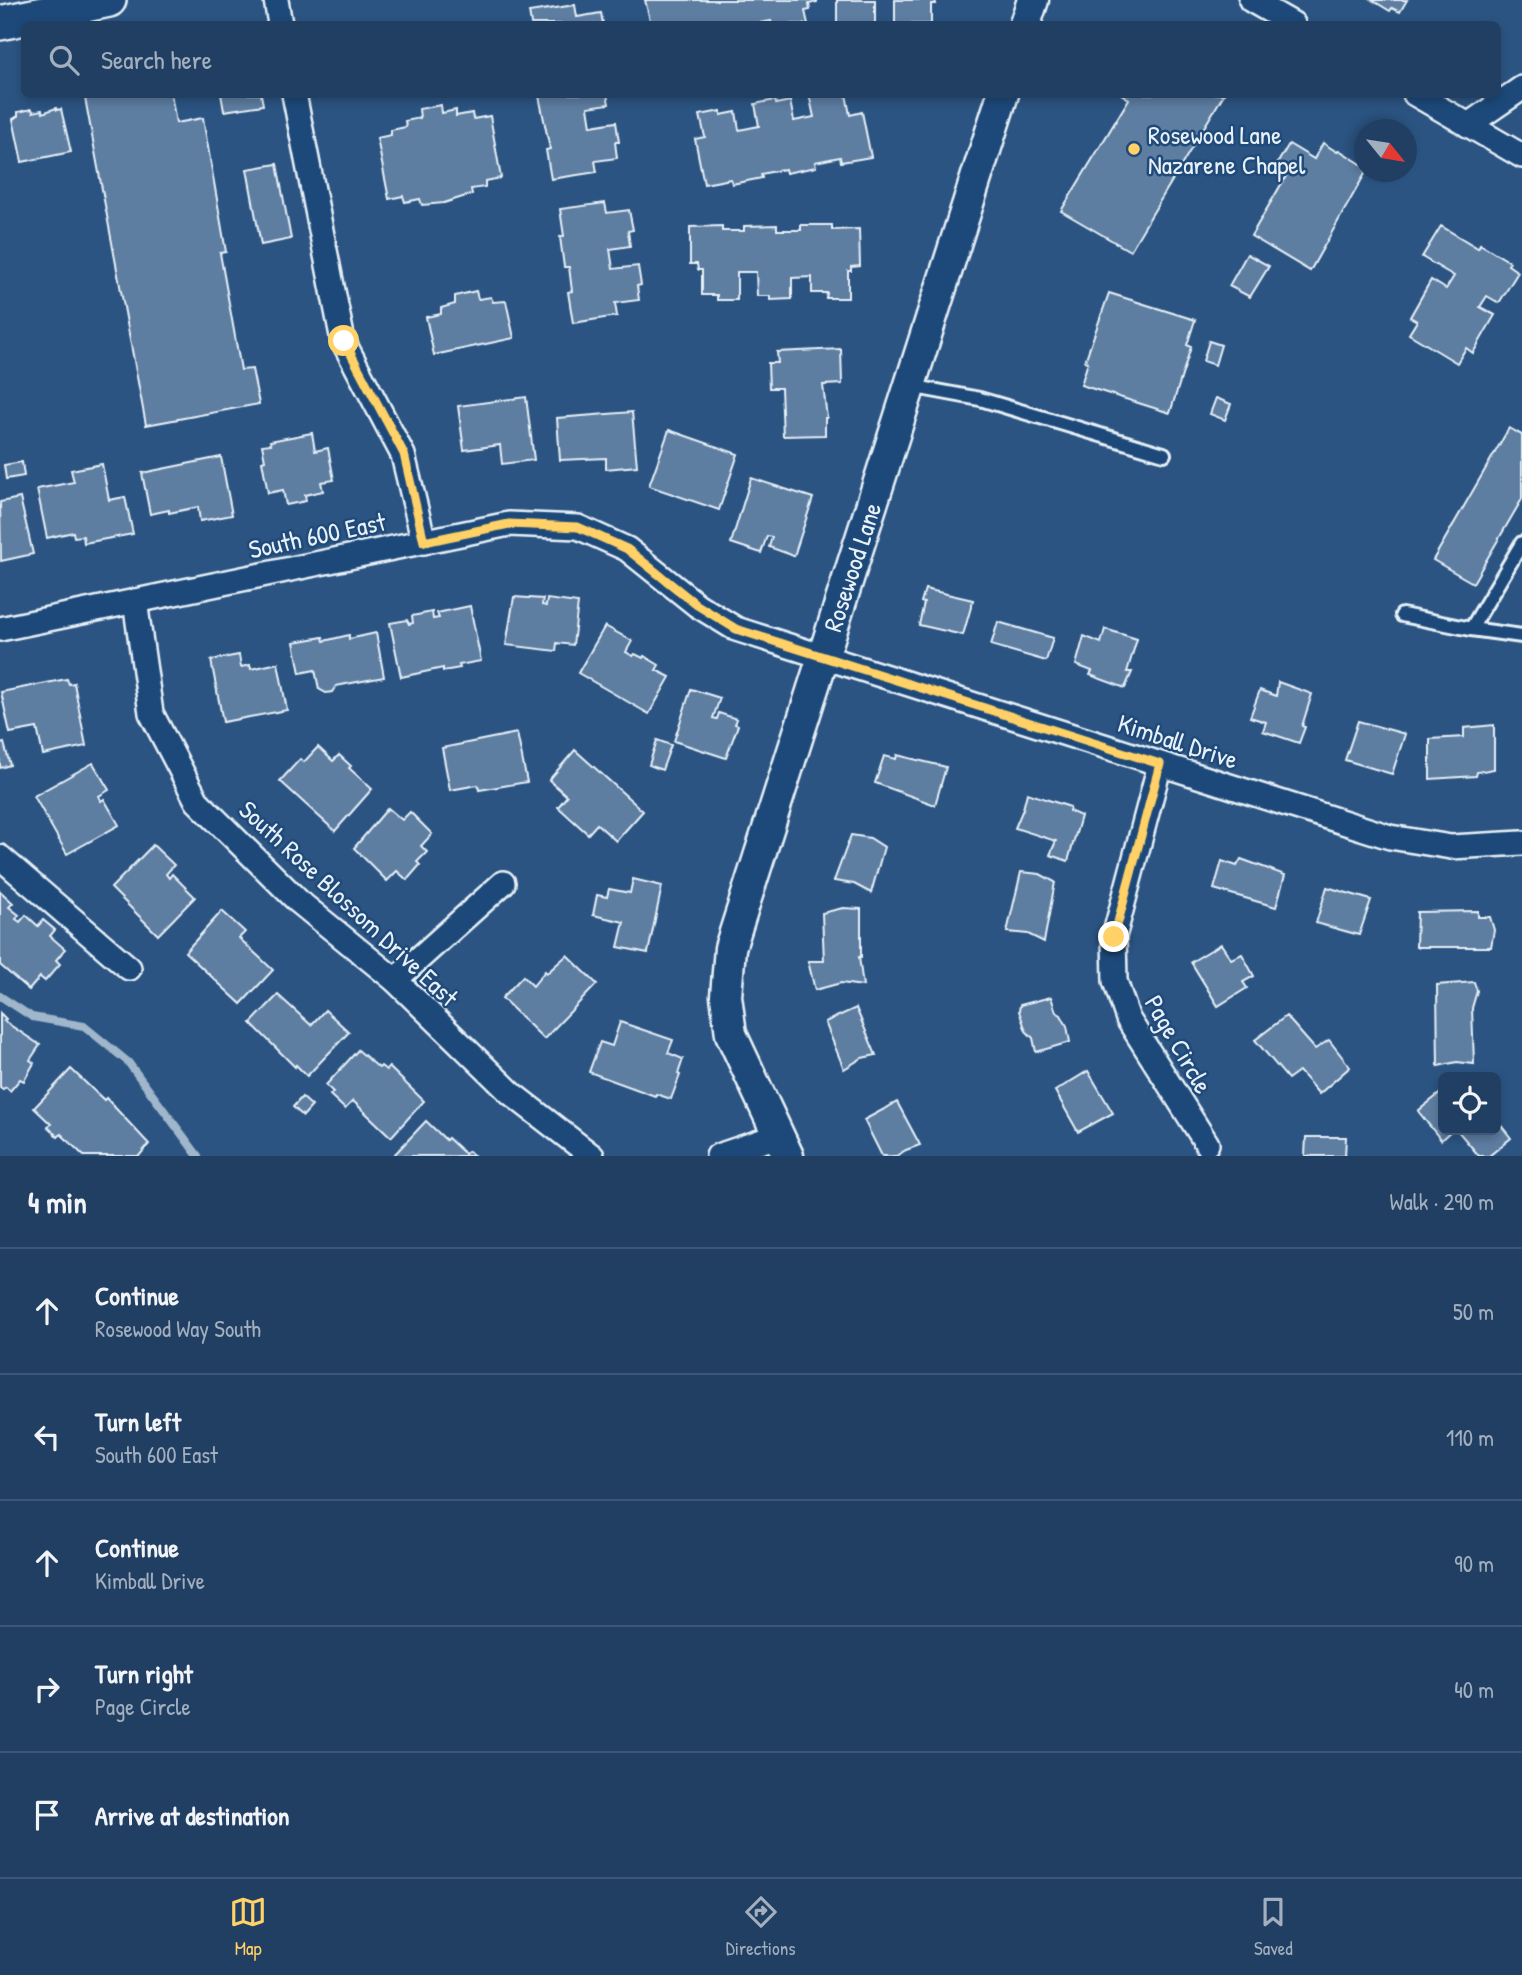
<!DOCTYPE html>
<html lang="en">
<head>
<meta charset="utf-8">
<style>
	:root { --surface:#203f62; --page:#2d4a6b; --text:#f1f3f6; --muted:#a2afbe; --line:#3d5877; --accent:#ffd166 }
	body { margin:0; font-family:"Patrick Hand",sans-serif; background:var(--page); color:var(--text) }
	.controls { position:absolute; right:21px; bottom:21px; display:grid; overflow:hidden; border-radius:10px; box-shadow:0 4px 10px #0003 }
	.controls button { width:63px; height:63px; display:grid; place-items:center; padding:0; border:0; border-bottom:2px solid var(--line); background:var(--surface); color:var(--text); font:35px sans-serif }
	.compass { position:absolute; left:1354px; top:119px; width:63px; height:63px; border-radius:50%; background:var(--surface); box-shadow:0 4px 10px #0003; rotate:120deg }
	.stop { position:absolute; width:21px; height:21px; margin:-16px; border:5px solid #ffd166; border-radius:50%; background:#fff }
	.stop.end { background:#ffd166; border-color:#fff; box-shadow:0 2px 7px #0008 }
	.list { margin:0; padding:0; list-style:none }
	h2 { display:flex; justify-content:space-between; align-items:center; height:91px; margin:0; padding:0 28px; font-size:30px }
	h2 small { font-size:23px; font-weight:400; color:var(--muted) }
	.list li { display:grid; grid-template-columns:46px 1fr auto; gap:21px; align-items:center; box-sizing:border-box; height:126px; padding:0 28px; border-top:2px solid var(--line) }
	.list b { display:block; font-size:26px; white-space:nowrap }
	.list p { margin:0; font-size:23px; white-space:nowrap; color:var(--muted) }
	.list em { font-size:23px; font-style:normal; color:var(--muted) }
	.icon { flex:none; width:38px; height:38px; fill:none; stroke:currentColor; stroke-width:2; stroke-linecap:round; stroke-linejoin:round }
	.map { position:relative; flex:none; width:1522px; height:1156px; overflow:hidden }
	.search { position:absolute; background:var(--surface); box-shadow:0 4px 10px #0003; left:21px; right:21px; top:21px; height:77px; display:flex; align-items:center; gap:18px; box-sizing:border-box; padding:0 24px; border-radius:10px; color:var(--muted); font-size:26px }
	.sheet { height:721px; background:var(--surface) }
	nav { display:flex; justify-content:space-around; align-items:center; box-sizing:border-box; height:98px; border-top:2px solid var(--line); background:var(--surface); font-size:19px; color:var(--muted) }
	nav a { display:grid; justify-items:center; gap:4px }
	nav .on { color:var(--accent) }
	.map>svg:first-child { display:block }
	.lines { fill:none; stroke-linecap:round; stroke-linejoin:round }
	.stream { stroke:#a0b6cb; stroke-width:8 }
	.building { fill:#5d7da1; stroke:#e8f1f8; stroke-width:2 }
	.service-casing { stroke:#e8f1f8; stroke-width:18 }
	.minor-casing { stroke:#e8f1f8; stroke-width:28 }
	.tertiary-casing { stroke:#e8f1f8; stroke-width:35 }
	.secondary-casing { stroke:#e8f1f8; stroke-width:38 }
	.service { stroke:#1f4a7a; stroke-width:12 }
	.minor { stroke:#1f4a7a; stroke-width:23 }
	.tertiary { stroke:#1f4a7a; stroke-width:30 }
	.secondary { stroke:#1f4a7a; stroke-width:33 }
	.route { stroke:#ffd166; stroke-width:9 }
	.poi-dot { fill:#ffd166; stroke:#1f4a7a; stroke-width:2.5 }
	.labels { text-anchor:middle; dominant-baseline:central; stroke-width:5; stroke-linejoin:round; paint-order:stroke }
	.poi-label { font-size:26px; fill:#e8f1f8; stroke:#1f4a7a; text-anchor:start }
	.street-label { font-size:26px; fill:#e8f1f8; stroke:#1f4a7a }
</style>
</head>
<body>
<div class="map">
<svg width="1522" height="1156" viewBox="0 0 1522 1156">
	<rect width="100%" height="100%" fill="#2b5482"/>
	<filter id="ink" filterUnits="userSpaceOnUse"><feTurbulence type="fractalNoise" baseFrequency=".0143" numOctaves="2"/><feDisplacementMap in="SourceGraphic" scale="14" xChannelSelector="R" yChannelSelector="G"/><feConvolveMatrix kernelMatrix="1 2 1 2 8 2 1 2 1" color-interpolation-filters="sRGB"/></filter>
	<g filter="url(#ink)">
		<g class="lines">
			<polyline class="stream" points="0,996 32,1017 84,1026 128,1062 198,1156"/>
		</g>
		<g class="building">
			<polygon points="645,0 817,0 817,2 809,4 810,10 805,11 808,24 772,24 771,21 754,24 651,24"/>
			<rect x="837" y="0" width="38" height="24"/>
			<polygon points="895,0 935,0 936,4 931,4 931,24 895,24"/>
			<polygon points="1372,0 1407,0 1400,12 1392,8 1390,11"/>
			<polygon points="575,5 577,17 601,13 603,24 531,24 529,12"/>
			<polygon points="103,94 171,94 176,123 203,118 226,252 220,253 241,370 252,369 259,404 146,425 85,98"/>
			<polygon points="221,94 261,94 263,105 224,111"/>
			<polygon points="542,94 607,94 609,104 588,107 591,126 616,122 619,142 615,142 617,158 595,161 597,172 551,179 546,150 550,149 539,96"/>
			<polygon points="809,94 846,94 850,115 862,112 871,157 841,162 840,157 815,162 816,167 786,173 785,169 761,174 762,178 732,184 731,179 704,184 695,139 705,137 700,115 721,111 721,115 736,112 739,130 759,126 755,104 775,100 776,104 790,101 794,121 814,117"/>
			<polygon points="1121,94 1224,94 1130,251 1061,211 1129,99"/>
			<polygon points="441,105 442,113 456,110 456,116 472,113 473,119 490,116 501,178 485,181 485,187 471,189 472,194 444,203 422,205 420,199 405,202 403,196 389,199 377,138 391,135 391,130 406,127 405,121 420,118 419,109"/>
			<polygon points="56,108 57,110 61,109 71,152 22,162 13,119 18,116 18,112 32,109 33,112 42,110 43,113"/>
			<polygon points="1323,143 1337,152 1339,150 1364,166 1366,172 1310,271 1251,236 1286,176 1274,169 1289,144 1314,159"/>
			<polygon points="277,164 291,239 261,245 247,169"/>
			<polygon points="605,203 607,213 629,210 633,230 628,231 630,246 610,249 613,269 638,266 641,285 637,286 639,300 615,303 617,316 573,323 568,292 572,291 569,267 564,267 560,237 564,236 560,209"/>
			<polygon points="777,225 777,230 801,230 801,225 832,225 832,230 859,229 860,266 851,267 851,271 848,271 848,298 826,298 827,293 812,293 812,277 792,278 792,299 770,300 770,296 757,296 756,272 737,272 737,300 717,300 717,295 702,295 702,270 698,270 697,264 690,264 690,227 722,226 722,231 744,231 744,226"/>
			<polygon points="1441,226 1478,248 1480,244 1510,262 1508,265 1518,272 1499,303 1487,296 1480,307 1495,315 1473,353 1466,348 1457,363 1409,334 1417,321 1410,317 1431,280 1446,289 1454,276 1422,257"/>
			<polygon points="1247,254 1269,266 1250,297 1229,286"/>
			<polygon points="476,291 478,299 491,297 493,302 506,301 514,338 434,355 426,317 441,314 441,308 455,304 455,296"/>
			<polygon points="1109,293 1195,320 1187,345 1191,347 1170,413 1081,385 1088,362 1085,361"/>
			<polygon points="1209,341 1221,345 1215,365 1203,361"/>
			<polygon points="841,349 842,384 823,385 827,418 825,418 825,435 783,436 781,388 769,388 768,363 778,363 777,352"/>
			<polygon points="526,397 534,460 502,464 500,445 464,450 458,406"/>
			<polygon points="1216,398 1231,404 1225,420 1210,414"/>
			<polygon points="632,412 637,466 606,469 606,458 560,460 557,418"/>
			<polygon points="1509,428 1522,435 1522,499 1473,583 1433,560"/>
			<polygon points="669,430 738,454 719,510 649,486"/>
			<polygon points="312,433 315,451 328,448 334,480 321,482 323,491 305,495 306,501 286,505 283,490 268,493 262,461 265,460 262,445 271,444 270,441"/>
			<polygon points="221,457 232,515 200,521 198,507 169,513 169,510 150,514 142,473"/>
			<polygon points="22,462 24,476 6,479 4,465"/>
			<polygon points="102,464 109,500 125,497 133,534 84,543 83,536 74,537 73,532 47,538 37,489 74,482 71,470"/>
			<polygon points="751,478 813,498 794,556 769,547 772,537 767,536 761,553 731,543"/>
			<polygon points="20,498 33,554 1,561 0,502"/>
			<polygon points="925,589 973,600 963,635 919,625 924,603 921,602"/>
			<polygon points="514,597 543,599 542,605 546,606 547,599 578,603 573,645 557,643 556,651 506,645"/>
			<polygon points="470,606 481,661 459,665 460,668 443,671 443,668 401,677 390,623 407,620 409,624 413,623 412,616 432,612 433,619 439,618 437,613"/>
			<polygon points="998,622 1053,638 1046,661 991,645"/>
			<polygon points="605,626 632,641 626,652 633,656 635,654 643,658 644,656 659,665 656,670 670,677 649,714 578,673"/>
			<polygon points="1105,629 1137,639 1127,672 1132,672 1125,688 1090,675 1092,671 1076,665 1084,636 1101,643"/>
			<polygon points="376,633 384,677 336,686 332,692 326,693 319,689 315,670 300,673 294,642 323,637 324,641 349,635 349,639"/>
			<polygon points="239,655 241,667 250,665 251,669 278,663 287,710 223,722 211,660"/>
			<polygon points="67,679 69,684 74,683 86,746 43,755 37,728 10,733 1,692"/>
			<polygon points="1278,682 1312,694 1302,726 1305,727 1299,743 1263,731 1266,722 1250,717 1260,690 1276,696"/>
			<polygon points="691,689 720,698 713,718 717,719 719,713 737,719 735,724 738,725 726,758 674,741"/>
			<polygon points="1358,721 1405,734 1392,774 1345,760"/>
			<polygon points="1494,725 1494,769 1477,772 1476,776 1430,779 1430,739 1464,737 1464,728"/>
			<polygon points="517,733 527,782 479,790 478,785 450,790 442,748"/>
			<polygon points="657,740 671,745 662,770 649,765"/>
			<polygon points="4,743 10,765 0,768 0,744"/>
			<polygon points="318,747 333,761 339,755 351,766 349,768 372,789 335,831 280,781 300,759 304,762"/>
			<polygon points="575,750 643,811 616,841 597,824 588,834 558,807 567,796 549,780"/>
			<polygon points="897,755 946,767 935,805 875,783 884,756 896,759"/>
			<polygon points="93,763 109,790 99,796 101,801 104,799 119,825 67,854 34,796"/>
			<polygon points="1027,793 1070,807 1069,811 1081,816 1068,861 1050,855 1056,841 1015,828 1023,809"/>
			<polygon points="388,808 402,820 410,812 432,834 421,846 427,852 417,862 420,865 407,880 397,871 387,881 354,848"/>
			<polygon points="851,835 870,838 884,847 871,893 854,884 834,881"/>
			<polygon points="153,845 174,865 166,874 169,878 172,874 195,897 158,935 111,888"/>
			<polygon points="1241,859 1285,875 1276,907 1214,889 1222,861 1237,866"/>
			<polygon points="1021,872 1040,874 1055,882 1044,942 1028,934 1007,932"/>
			<polygon points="633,879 662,886 648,953 618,947 624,922 593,915 597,895 607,897 609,889 630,893"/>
			<polygon points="1327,887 1371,900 1359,935 1316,923"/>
			<polygon points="0,891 13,903 9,907 19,915 16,919 20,922 26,915 38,926 43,920 55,930 50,936 65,949 56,960 60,964 45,981 40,977 29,990 0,965"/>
			<polygon points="843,908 861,909 861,957 859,957 863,986 841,983 815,990 808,961 824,961 822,913"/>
			<polygon points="222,911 245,932 239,938 273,970 241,1004 185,952"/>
			<polygon points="1478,911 1478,917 1490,917 1494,930 1491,947 1416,947 1417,912"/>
			<polygon points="1221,944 1231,959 1242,954 1254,976 1243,982 1247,988 1218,1006 1191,962"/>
			<polygon points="567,955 597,984 544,1039 502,998 523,976 533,986 545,971 547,973"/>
			<polygon points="1474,982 1477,991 1472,1008 1474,1064 1457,1062 1438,1066 1437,985"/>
			<polygon points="278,995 311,1025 325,1010 349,1032 307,1076 296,1065 295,1067 251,1023"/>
			<polygon points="1051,997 1056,1012 1061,1015 1067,1026 1070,1042 1036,1052 1033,1038 1026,1031 1019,1011 1020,1005"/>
			<polygon points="856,1008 876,1055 862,1058 844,1069 825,1022"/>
			<polygon points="0,1013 6,1019 4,1021 40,1045 30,1060 34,1063 24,1081 20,1079 10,1091 6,1087 3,1089 0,1087"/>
			<polygon points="1286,1016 1315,1049 1329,1040 1350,1067 1319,1094 1299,1071 1288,1079 1255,1040"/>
			<polygon points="620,1022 673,1040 668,1053 683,1059 678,1074 680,1075 671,1099 656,1094 655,1096 589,1072 600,1042 612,1046"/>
			<polygon points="358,1050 379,1068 381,1066 386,1070 389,1067 424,1101 391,1137 353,1101 345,1109 330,1095 333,1092 326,1085"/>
			<polygon points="71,1069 104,1100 106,1098 149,1144 139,1156 84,1156 61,1134 58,1137 48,1127 51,1124 34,1108"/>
			<polygon points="1088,1071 1113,1113 1078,1132 1055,1091"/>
			<polygon points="1443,1091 1443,1130 1452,1130 1441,1140 1418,1111"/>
			<polygon points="302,1097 312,1106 303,1116 293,1107"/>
			<polygon points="897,1102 920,1145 906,1150 896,1156 882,1156 864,1120"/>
			<polygon points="1496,1119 1511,1138 1489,1156 1479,1156 1457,1130 1496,1130"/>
			<polygon points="426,1121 446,1140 448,1138 465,1154 469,1151 474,1156 393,1156"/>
			<polygon points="1306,1137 1346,1137 1345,1156 1305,1156"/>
		</g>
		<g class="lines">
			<defs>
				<g id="service">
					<polyline points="910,386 980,399 1164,454"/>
					<polyline points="1402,615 1471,629 1522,543"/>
					<polyline points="1471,629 1522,636"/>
				</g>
				<g id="minor">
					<polyline points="276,0 280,24"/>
					<polyline points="1251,0 1293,24"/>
					<polyline points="294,94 343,341 403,455 424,542"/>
					<polyline points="1415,94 1522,156"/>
					<polyline points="1468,125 1522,88"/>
					<polyline points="135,601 151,713 197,801 298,901 395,980 512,1094 592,1156"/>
					<polyline points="0,629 509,524 578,527 627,549 697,605 736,629 1390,837 1451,847 1522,843"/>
					<polyline points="1160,764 1114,937 1115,981 1128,1019 1207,1144"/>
					<polyline points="0,857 129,968"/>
					<polyline points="395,980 503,883"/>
					<polyline points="718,1156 777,1136"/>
				</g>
				<g id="tertiary">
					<polyline points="1025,24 1033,0"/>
					<polyline points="788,1156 731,1034 726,996 730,948 1003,94"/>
				</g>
				<polyline id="secondary" points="0,23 109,0"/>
			</defs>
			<use href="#service" class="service-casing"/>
			<use href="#minor" class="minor-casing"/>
			<use href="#tertiary" class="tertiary-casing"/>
			<use href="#secondary" class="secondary-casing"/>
			<use href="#service" class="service"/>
			<use href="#minor" class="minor"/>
			<use href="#tertiary" class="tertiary"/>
			<use href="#secondary" class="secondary"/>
		</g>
	</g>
	<g class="lines" filter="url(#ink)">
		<polyline class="route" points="344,341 404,454 424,542 509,524 578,527 627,549 697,605 736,629 1160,764 1114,937"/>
	</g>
	<circle class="poi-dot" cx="1134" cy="149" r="7"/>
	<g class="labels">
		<g class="poi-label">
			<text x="1148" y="134">Rosewood Lane<tspan x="1148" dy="30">Nazarene Chapel</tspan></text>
		</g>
		<g class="street-label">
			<text transform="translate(317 535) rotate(-12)">South 600 East</text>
			<text transform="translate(852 567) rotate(-72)">Rosewood Lane</text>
			<text transform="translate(1178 741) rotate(18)">Kimball Drive</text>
			<text transform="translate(349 903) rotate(43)">South Rose Blossom Drive East</text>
			<text transform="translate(1179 1044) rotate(60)">Page Circle</text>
		</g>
	</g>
</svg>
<div class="controls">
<button><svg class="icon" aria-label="locate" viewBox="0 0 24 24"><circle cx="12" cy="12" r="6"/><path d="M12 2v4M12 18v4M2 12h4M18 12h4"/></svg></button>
</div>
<svg class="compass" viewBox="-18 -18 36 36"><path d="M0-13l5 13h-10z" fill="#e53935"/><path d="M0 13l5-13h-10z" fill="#a2afbe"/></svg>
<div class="stop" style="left:344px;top:341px"></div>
<div class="stop end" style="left:1114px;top:937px"></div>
<div class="search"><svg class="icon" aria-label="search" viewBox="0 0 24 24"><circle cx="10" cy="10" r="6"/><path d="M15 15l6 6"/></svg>Search here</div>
</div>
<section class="sheet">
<h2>4 min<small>Walk · 290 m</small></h2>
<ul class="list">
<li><svg class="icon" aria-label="ahead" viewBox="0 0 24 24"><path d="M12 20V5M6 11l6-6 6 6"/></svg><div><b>Continue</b><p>Rosewood Way South</p></div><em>50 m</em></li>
<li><svg class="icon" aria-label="left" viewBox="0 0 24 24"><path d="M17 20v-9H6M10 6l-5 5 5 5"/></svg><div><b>Turn left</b><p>South 600 East</p></div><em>110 m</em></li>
<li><svg class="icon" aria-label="ahead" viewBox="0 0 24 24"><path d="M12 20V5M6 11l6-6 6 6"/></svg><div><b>Continue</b><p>Kimball Drive</p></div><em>90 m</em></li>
<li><svg class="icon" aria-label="right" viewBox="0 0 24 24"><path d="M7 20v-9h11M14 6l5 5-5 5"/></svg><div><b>Turn right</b><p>Page Circle</p></div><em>40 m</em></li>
<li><svg class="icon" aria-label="arrive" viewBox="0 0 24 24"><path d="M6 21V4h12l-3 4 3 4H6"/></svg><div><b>Arrive at destination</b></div></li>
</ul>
</section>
<nav>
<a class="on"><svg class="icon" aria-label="map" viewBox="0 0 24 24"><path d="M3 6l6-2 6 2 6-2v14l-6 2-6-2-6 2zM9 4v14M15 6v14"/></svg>Map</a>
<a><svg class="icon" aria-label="directions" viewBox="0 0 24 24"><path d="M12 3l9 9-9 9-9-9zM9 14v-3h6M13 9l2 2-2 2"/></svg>Directions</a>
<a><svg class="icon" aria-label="saved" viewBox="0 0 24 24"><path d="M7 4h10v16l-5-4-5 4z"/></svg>Saved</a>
</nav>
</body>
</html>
